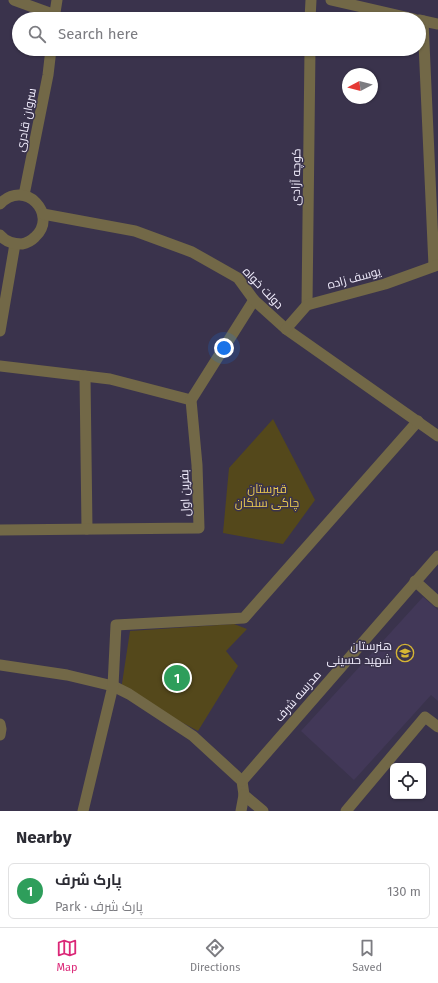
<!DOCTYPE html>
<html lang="en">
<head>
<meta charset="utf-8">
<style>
	:root { --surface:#fff; --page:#f2f2f3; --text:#2b2b33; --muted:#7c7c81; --line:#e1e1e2; --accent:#db2777 }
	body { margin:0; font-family:"Fira Sans",Cairo,sans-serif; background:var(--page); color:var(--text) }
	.controls { position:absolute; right:12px; bottom:12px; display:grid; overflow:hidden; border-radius:6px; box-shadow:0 1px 3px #0004 }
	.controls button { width:36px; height:36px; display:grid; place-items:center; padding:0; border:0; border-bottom:1px solid var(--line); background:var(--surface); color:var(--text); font:20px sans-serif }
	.compass { position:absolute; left:342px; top:68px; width:36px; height:36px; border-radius:50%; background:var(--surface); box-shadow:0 1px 3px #0004; rotate:263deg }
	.you { position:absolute; left:224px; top:348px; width:14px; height:14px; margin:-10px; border:3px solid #fff; border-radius:50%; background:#1a73e8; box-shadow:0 0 0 6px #1a73e833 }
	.badge { display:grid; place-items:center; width:26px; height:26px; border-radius:50%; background:var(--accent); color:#fff; font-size:13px; font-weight:700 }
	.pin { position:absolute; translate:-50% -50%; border:2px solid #fff; box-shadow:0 1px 4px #0006 }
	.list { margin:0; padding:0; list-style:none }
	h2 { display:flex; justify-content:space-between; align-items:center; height:52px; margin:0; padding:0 16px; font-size:17px }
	h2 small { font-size:13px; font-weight:400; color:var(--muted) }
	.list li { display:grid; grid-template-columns:26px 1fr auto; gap:12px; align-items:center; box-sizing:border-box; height:56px; margin:0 8px 8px; padding:0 8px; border:1px solid var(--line); border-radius:6px }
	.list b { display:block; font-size:15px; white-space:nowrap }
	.list p { margin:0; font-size:13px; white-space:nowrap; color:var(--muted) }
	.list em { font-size:13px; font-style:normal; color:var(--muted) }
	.icon { flex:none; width:22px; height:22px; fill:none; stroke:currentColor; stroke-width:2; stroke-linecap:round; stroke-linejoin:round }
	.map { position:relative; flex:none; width:438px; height:811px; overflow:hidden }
	.search { position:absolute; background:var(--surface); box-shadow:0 1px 3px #0004; left:12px; right:12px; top:12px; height:44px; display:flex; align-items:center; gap:10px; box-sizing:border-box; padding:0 14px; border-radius:22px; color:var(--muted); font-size:15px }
	.sheet { height:116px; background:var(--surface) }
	nav { display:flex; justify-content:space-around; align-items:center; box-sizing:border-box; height:56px; border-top:1px solid var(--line); background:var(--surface); font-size:11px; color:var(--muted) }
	nav a { display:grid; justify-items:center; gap:2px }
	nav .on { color:var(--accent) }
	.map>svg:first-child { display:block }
	.built { fill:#423858 }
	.green { fill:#54481b }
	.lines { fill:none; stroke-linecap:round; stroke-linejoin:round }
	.minor { stroke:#726847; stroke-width:11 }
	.tertiary { stroke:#726847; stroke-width:11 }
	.labels { text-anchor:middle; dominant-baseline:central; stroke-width:3; stroke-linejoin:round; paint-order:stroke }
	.street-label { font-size:12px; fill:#f1edfd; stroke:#3a334c }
	.park-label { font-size:12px; fill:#e9c850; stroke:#3a334c }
	.poi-label { font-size:12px; fill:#f1edfd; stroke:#3a334c; text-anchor:end }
</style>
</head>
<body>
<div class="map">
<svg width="438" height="811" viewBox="0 0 438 811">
	<rect width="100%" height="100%" fill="#3a334c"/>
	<polygon class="built" points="423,597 438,610 438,701 431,695 354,780 301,731"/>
	<g class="green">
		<polygon points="273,419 315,500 283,544 223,533 229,468"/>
		<polygon points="234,624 247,629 226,651 238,666 198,731 121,690 130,631"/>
	</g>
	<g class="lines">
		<g class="minor">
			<polyline points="14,0 55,15"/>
			<polyline points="331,0 414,19"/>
			<polyline points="54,19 57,0"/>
			<polyline points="310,19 311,0"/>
			<polyline points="419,20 438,24"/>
			<polyline points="423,21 434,266"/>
			<polyline points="24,195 48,75 51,49"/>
			<polyline points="307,305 310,49"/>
			<polyline points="0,331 15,244"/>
			<polyline points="0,366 110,379 191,400"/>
			<polyline points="85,376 87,529"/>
			<polyline points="0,530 199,528 197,465 191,400 254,300"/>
			<polyline points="415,581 438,602"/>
			<polyline points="0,665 67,675 113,686 129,694 193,736 242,781 244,795 263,811"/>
			<polyline points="0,724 1,729 0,735"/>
			<polyline points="242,781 438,556"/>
			<polyline points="83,811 113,686 116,625 244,618 418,421"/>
			<polyline points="241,811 244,795"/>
			<polyline points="346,811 425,717 438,727"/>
		</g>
		<g class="tertiary">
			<path d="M0 204C25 178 59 215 35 237 31 241 27 243 22 244 13 244 5 241 0 235"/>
			<polyline points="43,214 135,231 192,252 238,278 254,300 286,329 438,436"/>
			<polyline points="286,329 307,305 385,284 438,265"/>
		</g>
	</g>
	<defs>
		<symbol id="school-ring" viewBox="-11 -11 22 22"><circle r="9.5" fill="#3a334c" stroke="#d6b534" stroke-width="1.5"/><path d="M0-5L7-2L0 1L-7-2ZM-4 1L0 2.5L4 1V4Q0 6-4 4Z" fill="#d6b534"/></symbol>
	</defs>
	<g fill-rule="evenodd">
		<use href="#school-ring" x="395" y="643" width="20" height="20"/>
	</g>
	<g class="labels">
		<g class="street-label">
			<text transform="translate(26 120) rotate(-79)">سروان قادری</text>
			<text transform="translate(296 177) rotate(-89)">کوچه آزادی</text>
			<text transform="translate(354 278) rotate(-15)">یوسف زاده</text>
			<text transform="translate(263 288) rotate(46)">دولت خواه</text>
			<text transform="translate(185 493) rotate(-92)">بفرین اول</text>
			<text transform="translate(298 696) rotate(-49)">مدرسه شرف</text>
		</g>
		<g class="park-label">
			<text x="267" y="489">قبرستان<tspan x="267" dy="14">چاکی سلکان</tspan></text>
		</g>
		<g class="poi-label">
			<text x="392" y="646">هنرستان<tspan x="392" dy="14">شهید حسینی</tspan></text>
		</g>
	</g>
</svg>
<div class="controls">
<button><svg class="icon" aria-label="locate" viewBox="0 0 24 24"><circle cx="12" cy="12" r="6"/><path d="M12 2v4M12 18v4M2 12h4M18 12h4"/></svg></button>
</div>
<svg class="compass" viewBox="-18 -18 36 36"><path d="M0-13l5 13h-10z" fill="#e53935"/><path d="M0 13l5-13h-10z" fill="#7c7c81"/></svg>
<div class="you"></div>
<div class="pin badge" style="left:177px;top:678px;background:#2e9e5b">1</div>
<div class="search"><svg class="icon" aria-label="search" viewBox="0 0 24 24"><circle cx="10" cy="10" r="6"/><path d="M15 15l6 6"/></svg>Search here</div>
</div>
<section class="sheet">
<h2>Nearby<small></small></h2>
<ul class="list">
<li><span class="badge" style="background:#2e9e5b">1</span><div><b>پارک شرف</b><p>Park · پارک شرف</p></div><em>130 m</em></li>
</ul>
</section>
<nav>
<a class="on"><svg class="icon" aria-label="map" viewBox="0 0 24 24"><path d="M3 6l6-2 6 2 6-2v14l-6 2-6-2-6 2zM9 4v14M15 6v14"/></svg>Map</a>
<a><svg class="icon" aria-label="directions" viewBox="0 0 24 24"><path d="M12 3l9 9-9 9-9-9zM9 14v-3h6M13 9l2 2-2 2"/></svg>Directions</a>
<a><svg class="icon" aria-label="saved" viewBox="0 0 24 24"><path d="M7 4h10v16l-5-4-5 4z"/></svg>Saved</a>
</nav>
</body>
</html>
